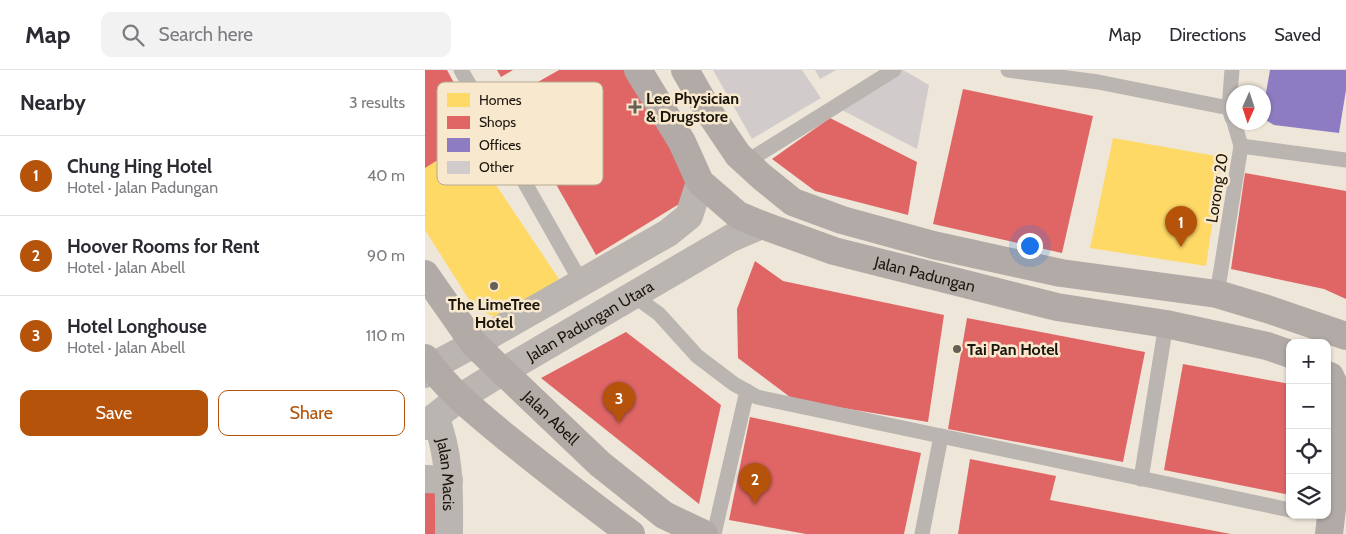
<!DOCTYPE html>
<html lang="en">
<head>
<meta charset="utf-8">
<style>
	:root { --surface:#fff; --page:#f2f2f3; --text:#2b2b33; --muted:#7c7c81; --line:#e1e1e2; --accent:#b45309 }
	body { margin:0; font-family:Cabin,sans-serif; background:var(--page); color:var(--text) }
	.controls { position:absolute; right:15px; bottom:15px; display:grid; overflow:hidden; border-radius:10px; box-shadow:0 1px 4px #0004 }
	.controls button { width:45px; height:45px; display:grid; place-items:center; padding:0; border:0; border-bottom:1px solid var(--line); background:var(--surface); color:var(--text); font:25px sans-serif }
	.compass { position:absolute; left:801px; top:15px; width:45px; height:45px; border-radius:50%; background:var(--surface); box-shadow:0 1px 4px #0004; rotate:183deg }
	.you { position:absolute; left:604px; top:175px; width:18px; height:18px; margin:-12px; border:4px solid #fff; border-radius:50%; background:#1a73e8; box-shadow:0 0 0 8px #1a73e833 }
	.badge { display:grid; place-items:center; width:32px; height:32px; border-radius:50%; background:var(--accent); color:#fff; font-size:16px; font-weight:700 }
	.pin { position:absolute; translate:-50% -41px; filter:drop-shadow(0 1px 2px #0008) }
	.pin::after { content:''; position:absolute; top:26px; width:18px; height:15px; background:inherit; clip-path:polygon(0 0,100% 0,50% 100%) }
	.list { margin:0; padding:0; list-style:none }
	h2 { display:flex; justify-content:space-between; align-items:center; height:65px; margin:0; padding:0 20px; font-size:21px }
	h2 small { font-size:16px; font-weight:400; color:var(--muted) }
	.list li { display:grid; grid-template-columns:32px 1fr auto; gap:15px; align-items:center; box-sizing:border-box; height:80px; padding:0 20px; border-top:1px solid var(--line) }
	.list b { display:block; font-size:19px; white-space:nowrap }
	.list p { margin:0; font-size:16px; white-space:nowrap; color:var(--muted) }
	.list em { font-size:16px; font-style:normal; color:var(--muted) }
	.actions { display:flex; gap:10px; padding:15px 20px }
	.actions a { flex:1; padding:11px 0; border:1px solid var(--accent); border-radius:10px; text-align:center; font-size:18px; color:var(--accent) }
	.actions .main { background:var(--accent); color:#fff }
	.icon { flex:none; width:28px; height:28px; fill:none; stroke:currentColor; stroke-width:2; stroke-linecap:round; stroke-linejoin:round }
	.map { position:relative; flex:none; width:921px; height:464px; overflow:hidden }
	header { display:flex; align-items:center; gap:30px; box-sizing:border-box; height:70px; padding:0 25px; background:var(--surface); border-bottom:1px solid var(--line) }
	header strong { font-size:24px }
	nav { display:flex; gap:28px; margin-inline-start:auto; font-size:18px }
	.search { width:350px; height:45px; background:var(--page); display:flex; align-items:center; gap:12px; box-sizing:border-box; padding:0 18px; border-radius:10px; color:var(--muted); font-size:19px }
	main { display:flex }
	aside { flex:1; background:var(--surface) }
	.map>svg:first-child { display:block }
	.homes { fill:#ffd966 }
	.shops { fill:#e06666 }
	.offices { fill:#8e7cc3 }
	.building { fill:#d1cccb }
	.lines { fill:none; stroke-linecap:round; stroke-linejoin:round }
	.service { stroke:#bab5b1; stroke-width:15 }
	.minor { stroke:#bab5b1; stroke-width:28 }
	.tertiary { stroke:#bab5b1; stroke-width:28 }
	.secondary { stroke:#b1aaa6; stroke-width:28 }
	.poi-dot { fill:#665f54; stroke:#f8e9ce; stroke-width:2 }
	.labels { text-anchor:middle; dominant-baseline:central; stroke-width:5; stroke-linejoin:round; paint-order:stroke }
	.poi-label { font-size:16px; font-weight:bold; fill:#1c160d; stroke:#f8e9ce; text-anchor:start }
	.street-label { font-size:16px; fill:#1c160d; stroke:#f8e9ce }
	.key { fill:#f8e9ce; stroke:#b6aa94; stroke-width:1 }
	.key-label { font-size:14px; fill:#1c160d }
</style>
</head>
<body>
<header>
<strong>Map</strong>
<div class="search"><svg class="icon" aria-label="search" viewBox="0 0 24 24"><circle cx="10" cy="10" r="6"/><path d="M15 15l6 6"/></svg>Search here</div>
<nav><a>Map</a><a>Directions</a><a>Saved</a></nav>
</header>
<main>
<aside>
<h2>Nearby<small>3 results</small></h2>
<ul class="list">
<li><span class="badge">1</span><div><b>Chung Hing Hotel</b><p>Hotel · Jalan Padungan</p></div><em>40 m</em></li>
<li><span class="badge">2</span><div><b>Hoover Rooms for Rent</b><p>Hotel · Jalan Abell</p></div><em>90 m</em></li>
<li><span class="badge">3</span><div><b>Hotel Longhouse</b><p>Hotel · Jalan Abell</p></div><em>110 m</em></li>
</ul>
<div class="actions"><a class="main">Save</a><a>Share</a></div>
</aside>
<div class="map">
<svg width="921" height="464" viewBox="0 0 921 464">
	<rect width="100%" height="100%" fill="#eee6d8"/>
	<g class="homes">
		<polygon points="688,68 797,87 781,196 665,178"/>
		<polygon points="42,72 134,209 101,236 85,245 67,246 48,236 0,160 0,98"/>
	</g>
	<g class="shops">
		<polygon points="0,0 22,0 48,48 32,57 42,72 0,98"/>
		<polygon points="72,0 88,0 76,7"/>
		<polygon points="134,0 203,0 262,107 259,131 171,185 83,29"/>
		<polygon points="538,19 668,46 637,183 508,154"/>
		<polygon points="405,48 492,92 483,145 390,121 347,89"/>
		<polygon points="820,103 921,121 921,229 899,219 806,199"/>
		<polygon points="330,191 358,211 519,245 503,352 369,330 313,288 312,239"/>
		<polygon points="542,248 720,282 698,392 523,359"/>
		<polygon points="201,262 296,335 274,434 116,308"/>
		<polygon points="758,294 865,314 865,425 739,400"/>
		<polygon points="325,347 496,383 479,464 381,464 304,450"/>
		<polygon points="545,389 631,406 625,430 806,464 533,464"/>
		<polygon points="0,419 22,420 21,464 0,464"/>
	</g>
	<polygon class="offices" points="845,0 921,0 921,20 914,63 849,55 842,51 838,40"/>
	<g class="building">
		<polygon points="288,0 377,0 396,28 327,69"/>
		<polygon points="390,0 411,0 395,9"/>
		<polygon points="478,0 504,15 492,79 413,38"/>
	</g>
	<g class="lines">
		<g class="service">
			<polyline points="36,0 156,212"/>
			<polyline points="583,0 673,12 804,38"/>
			<polyline points="807,0 804,38 807,48"/>
			<polyline points="816,76 921,90"/>
			<polyline points="321,92 469,0"/>
			<polyline points="792,224 816,76 809,52"/>
			<polyline points="208,225 234,244 272,286 309,314 332,327 865,440"/>
			<polyline points="716,409 741,254"/>
			<polyline points="289,464 322,321"/>
			<polyline points="497,464 516,366"/>
		</g>
		<g class="minor">
			<path id="s1" d="M10 347C26 386 24 423 24 464"/>
			<polyline points="0,409 24,410"/>
		</g>
		<g class="tertiary">
			<polyline points="0,304 6,297 49,274 243,163 264,146 275,112"/>
			<path id="s2" d="M0 356C34 324 78 302 118 278 181 241 243 205 306 168L337 155"/>
		</g>
		<g class="secondary">
			<path id="s3" d="M213 0 257 72 275 112 313 145 337 155 409 181 632 237 741 254 842 276 865 284"/>
			<polyline points="260,0 284,42 313,85 337,107 368,132 417,150 508,175 636,203 792,224 842,239 921,266"/>
			<path id="s4" d="M0 204 49 274 175 394 239 445 279 464"/>
			<path d="M0 288C22 320 53 344 82 368 123 401 164 433 206 464"/>
			<polyline points="902,305 905,306 915,328 915,348 913,388 904,464"/>
		</g>
	</g>
	<g class="poi-dot">
		<path d="M207.5 29.5h5v5h5v5h-5v5h-5v-5h-5v-5h5z"/>
		<circle cx="69" cy="216" r="5"/>
		<circle cx="532" cy="279" r="5"/>
	</g>
	<g class="labels">
		<g class="poi-label">
			<text x="221" y="28">Lee Physician<tspan x="221" dy="18">&amp; Drugstore</tspan></text>
			<text x="69" y="234" text-anchor="middle">The LimeTree<tspan x="69" dy="18">Hotel</tspan></text>
			<text x="542" y="279">Tai Pan Hotel</text>
		</g>
		<g class="street-label">
			<text transform="translate(792 118) rotate(-81)">Lorong 20</text>
			<text stroke="none"><textPath href="#s3" startOffset="375">Jalan Padungan</textPath></text>
			<text stroke="none"><textPath href="#s2" startOffset="196">Jalan Padungan Utara</textPath></text>
			<text stroke="none"><textPath href="#s4" startOffset="192">Jalan Abell</textPath></text>
			<text stroke="none"><textPath href="#s1" startOffset="59">Jalan Macis</textPath></text>
		</g>
	</g>
	<rect x="12" y="12" width="166" height="103" rx="8" class="key"/>
	<rect x="22" y="23" width="23" height="14" fill="#ffd966"/>
	<rect x="22" y="46" width="23" height="13" fill="#e06666"/>
	<rect x="22" y="68" width="23" height="14" fill="#8e7cc3"/>
	<rect x="22" y="91" width="23" height="13" fill="#d1cccb"/>
	<g class="key-label">
		<text x="54" y="35">Homes</text>
		<text x="54" y="57">Shops</text>
		<text x="54" y="80">Offices</text>
		<text x="54" y="102">Other</text>
	</g>
</svg>
<div class="controls">
<button>+</button>
<button>−</button>
<button><svg class="icon" aria-label="locate" viewBox="0 0 24 24"><circle cx="12" cy="12" r="6"/><path d="M12 2v4M12 18v4M2 12h4M18 12h4"/></svg></button>
<button><svg class="icon" aria-label="layers" viewBox="0 0 24 24"><path d="M12 4l9 5-9 5-9-5zM3 14l9 5 9-5"/></svg></button>
</div>
<svg class="compass" viewBox="-18 -18 36 36"><path d="M0-13l5 13h-10z" fill="#e53935"/><path d="M0 13l5-13h-10z" fill="#7c7c81"/></svg>
<div class="you"></div>
<div class="pin badge" style="left:756px;top:177px">1</div>
<div class="pin badge" style="left:330px;top:434px">2</div>
<div class="pin badge" style="left:194px;top:353px">3</div>
</div>
</main>
</body>
</html>
